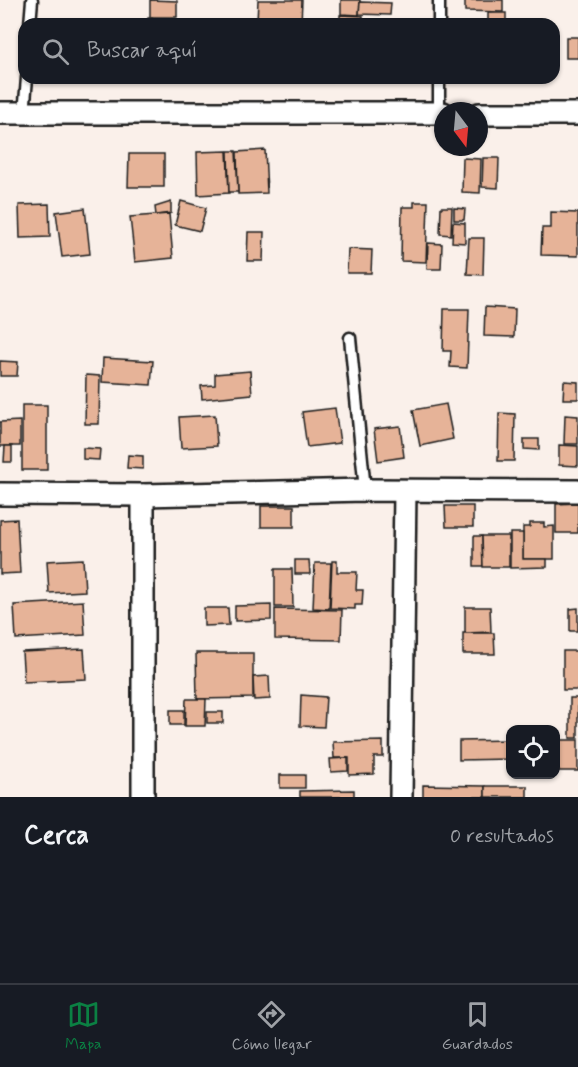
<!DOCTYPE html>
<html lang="es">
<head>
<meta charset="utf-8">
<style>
	:root { --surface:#171b24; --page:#242831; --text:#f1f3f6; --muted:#9ea1a6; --line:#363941; --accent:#0b8043 }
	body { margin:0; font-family:Mynerve,sans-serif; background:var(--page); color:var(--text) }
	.controls { position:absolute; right:18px; bottom:18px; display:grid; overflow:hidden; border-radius:12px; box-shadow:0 2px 4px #0004 }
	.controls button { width:54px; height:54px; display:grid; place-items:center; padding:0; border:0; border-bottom:2px solid var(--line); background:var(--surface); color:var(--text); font:30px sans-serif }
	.compass { position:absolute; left:434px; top:102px; width:54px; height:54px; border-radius:50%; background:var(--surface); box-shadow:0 2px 4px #0004; rotate:164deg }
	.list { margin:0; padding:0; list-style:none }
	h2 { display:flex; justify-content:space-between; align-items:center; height:78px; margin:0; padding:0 24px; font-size:26px }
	h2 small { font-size:20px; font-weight:400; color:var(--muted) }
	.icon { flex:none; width:33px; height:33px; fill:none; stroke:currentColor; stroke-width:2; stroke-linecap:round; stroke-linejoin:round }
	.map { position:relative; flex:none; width:578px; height:797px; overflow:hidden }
	.search { position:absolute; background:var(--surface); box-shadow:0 2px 4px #0004; left:18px; right:18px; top:18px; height:66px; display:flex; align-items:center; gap:15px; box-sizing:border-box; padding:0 21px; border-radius:18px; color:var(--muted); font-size:22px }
	.sheet { height:186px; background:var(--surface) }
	nav { display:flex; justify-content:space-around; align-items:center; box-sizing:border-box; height:84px; border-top:2px solid var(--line); background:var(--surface); font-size:16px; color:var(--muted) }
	nav a { display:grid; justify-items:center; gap:3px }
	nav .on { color:var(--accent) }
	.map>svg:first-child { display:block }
	.building { fill:#e6b398; stroke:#1c1c1c; stroke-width:1.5 }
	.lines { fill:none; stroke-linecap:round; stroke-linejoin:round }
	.service-casing { stroke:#1c1c1c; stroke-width:15 }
	.minor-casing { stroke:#1c1c1c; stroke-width:26 }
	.service { stroke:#fff; stroke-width:10 }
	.minor { stroke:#fff; stroke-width:21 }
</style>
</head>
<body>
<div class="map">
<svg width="578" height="797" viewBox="0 0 578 797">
	<rect width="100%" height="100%" fill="#faf0ea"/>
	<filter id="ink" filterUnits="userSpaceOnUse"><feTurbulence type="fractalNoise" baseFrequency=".0167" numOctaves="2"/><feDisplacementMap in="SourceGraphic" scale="12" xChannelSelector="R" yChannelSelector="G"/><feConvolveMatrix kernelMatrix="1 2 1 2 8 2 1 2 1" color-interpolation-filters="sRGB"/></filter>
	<g filter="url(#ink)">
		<g class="building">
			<polygon points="150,0 177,1 177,17 150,17"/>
			<polygon points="258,0 302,0 301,23 257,22"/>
			<polygon points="341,0 360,0 359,15 341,14"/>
			<polygon points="465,0 503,0 503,12 465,11"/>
			<polygon points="360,2 391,3 390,15 359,14"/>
			<rect x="488" y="13" width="18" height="11"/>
			<polygon points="340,15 363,16 363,24 340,24"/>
			<polygon points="148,18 176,19 176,24 148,24"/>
			<rect x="566" y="37" width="12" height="21"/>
			<polygon points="265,150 267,193 238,194 237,152"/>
			<polygon points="227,151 229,193 198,195 197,152"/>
			<polygon points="228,151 236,151 238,192 229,192"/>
			<polygon points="129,154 164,154 164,187 128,187"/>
			<polygon points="463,158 481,159 480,193 462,192"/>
			<polygon points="483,158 499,158 498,188 482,187"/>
			<polygon points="181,201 206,208 200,231 175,225"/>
			<polygon points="171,202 171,213 156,215 155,207"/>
			<polygon points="414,202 428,202 426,262 401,261 402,207 414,207"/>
			<polygon points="49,204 50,237 20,238 19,205"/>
			<polygon points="441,207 452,207 451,235 440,234"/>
			<polygon points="85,208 90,254 62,257 56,212"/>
			<polygon points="454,208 465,209 464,220 454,220"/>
			<polygon points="551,212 578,213 578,256 541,255 542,228 551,228"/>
			<polygon points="169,214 173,258 135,262 130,217"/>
			<polygon points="453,222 465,223 465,243 452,242"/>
			<polygon points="248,232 264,232 263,261 247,261"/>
			<polygon points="469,238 484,238 483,275 467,274"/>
			<polygon points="428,243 442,244 441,269 427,269"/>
			<polygon points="348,249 372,250 371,273 347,273"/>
			<polygon points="485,307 515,309 514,337 484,336"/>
			<polygon points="444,309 469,309 467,368 450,367 451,351 443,351"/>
			<polygon points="103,358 153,361 151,385 102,382"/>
			<polygon points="0,361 18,362 17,376 0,376"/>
			<polygon points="250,371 252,394 202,399 201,386 215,385 215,374"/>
			<polygon points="86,375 100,376 99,424 85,424"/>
			<polygon points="564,381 578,382 578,399 563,399"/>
			<polygon points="446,404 453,439 420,446 413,410"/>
			<rect x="22" y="405" width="25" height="65"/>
			<polygon points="335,408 340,443 307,447 302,412"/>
			<polygon points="499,413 515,414 514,461 498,461"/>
			<polygon points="215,415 217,446 181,448 179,417"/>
			<polygon points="565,415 578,416 578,444 564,444"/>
			<polygon points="20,421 20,446 0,446 0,422"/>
			<polygon points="400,426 404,457 378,461 374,429"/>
			<polygon points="524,439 539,439 539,450 524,449"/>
			<polygon points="559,445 578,446 578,466 559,465"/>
			<polygon points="5,446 12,446 12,462 4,462"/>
			<polygon points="83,448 100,449 99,460 83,459"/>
			<polygon points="128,455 143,456 143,469 127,468"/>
			<polygon points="578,503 578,533 556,533 556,504"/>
			<rect x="261" y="506" width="33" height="21"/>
			<polygon points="445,506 473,506 473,527 446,527"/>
			<polygon points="17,519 20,573 0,574 0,520"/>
			<polygon points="530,523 544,523 544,527 554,526 554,559 523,559 523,527 530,527"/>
			<polygon points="510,533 523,533 523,559 547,559 547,567 510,568"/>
			<polygon points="474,536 482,536 483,566 474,566"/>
			<polygon points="482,536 509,536 509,567 483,567"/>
			<polygon points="83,559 85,591 49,593 47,561"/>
			<polygon points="295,560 309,560 310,574 295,574"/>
			<polygon points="332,561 337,561 337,572 357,572 356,590 363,590 362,605 355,605 355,609 330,608"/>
			<polygon points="315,563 331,563 329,609 313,608"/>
			<polygon points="275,569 292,569 293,607 275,607"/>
			<polygon points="83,601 85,635 16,639 14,605"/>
			<polygon points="271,605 271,620 235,621 235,606"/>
			<polygon points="465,607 490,607 491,632 465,633"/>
			<polygon points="204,608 228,608 229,625 204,626"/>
			<polygon points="578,608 578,631 570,631 570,609"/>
			<polygon points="275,609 342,610 341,640 275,639"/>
			<polygon points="463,633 494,633 495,654 463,654"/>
			<polygon points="84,649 86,679 24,682 22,652"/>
			<rect x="563" y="651" width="15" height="39"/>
			<polygon points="196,653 253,653 253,698 197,699"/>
			<polygon points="269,676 270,699 254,700 253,677"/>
			<polygon points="301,695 326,697 324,727 300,726"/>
			<rect x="570" y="698" width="8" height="40"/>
			<polygon points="186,699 206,699 205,726 185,726"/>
			<rect x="170" y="710" width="14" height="15"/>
			<rect x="207" y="712" width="16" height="11"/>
			<polygon points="510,740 510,759 459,760 459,741"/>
			<rect x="556" y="740" width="22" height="31"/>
			<polygon points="383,741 383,757 374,757 374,774 349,775 349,758 334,758 333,742"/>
			<polygon points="348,758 348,771 331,772 330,759"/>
			<rect x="280" y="775" width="25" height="13"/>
			<polygon points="423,785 485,786 485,797 423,797"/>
			<rect x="485" y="786" width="42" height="11"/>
			<polygon points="354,790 354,797 300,797 300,791"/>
		</g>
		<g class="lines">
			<defs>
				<g id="service">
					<polyline points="30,24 32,0"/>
					<polyline points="439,24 439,0"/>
					<polyline points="439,113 439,78"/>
					<polyline points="24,114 27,78"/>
					<polyline points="350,338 365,490"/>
				</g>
				<g id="minor">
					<polyline points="0,113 443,113"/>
					<polyline points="479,114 578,114"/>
					<polyline points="0,494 143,495 365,490 578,491"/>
					<polyline points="143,495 143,797"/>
					<polyline points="401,797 405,491"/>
				</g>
			</defs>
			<use href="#service" class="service-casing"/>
			<use href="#minor" class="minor-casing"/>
			<use href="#service" class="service"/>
			<use href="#minor" class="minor"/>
		</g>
	</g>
</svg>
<div class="controls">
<button><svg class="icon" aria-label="locate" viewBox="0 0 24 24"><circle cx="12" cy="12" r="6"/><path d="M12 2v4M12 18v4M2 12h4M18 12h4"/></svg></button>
</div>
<svg class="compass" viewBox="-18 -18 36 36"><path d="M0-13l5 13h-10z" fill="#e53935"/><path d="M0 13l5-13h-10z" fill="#9ea1a6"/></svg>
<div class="search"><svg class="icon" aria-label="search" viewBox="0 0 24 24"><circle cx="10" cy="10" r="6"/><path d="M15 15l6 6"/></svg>Buscar aquí</div>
</div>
<section class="sheet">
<h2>Cerca<small>0 resultados</small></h2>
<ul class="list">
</ul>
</section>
<nav>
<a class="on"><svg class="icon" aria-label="map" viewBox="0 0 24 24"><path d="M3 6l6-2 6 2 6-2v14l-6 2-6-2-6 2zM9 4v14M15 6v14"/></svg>Mapa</a>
<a><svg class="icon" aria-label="directions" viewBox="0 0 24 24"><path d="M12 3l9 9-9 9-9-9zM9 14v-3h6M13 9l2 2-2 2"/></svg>Cómo llegar</a>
<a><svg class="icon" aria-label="saved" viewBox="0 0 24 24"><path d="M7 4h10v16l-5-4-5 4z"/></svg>Guardados</a>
</nav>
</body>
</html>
